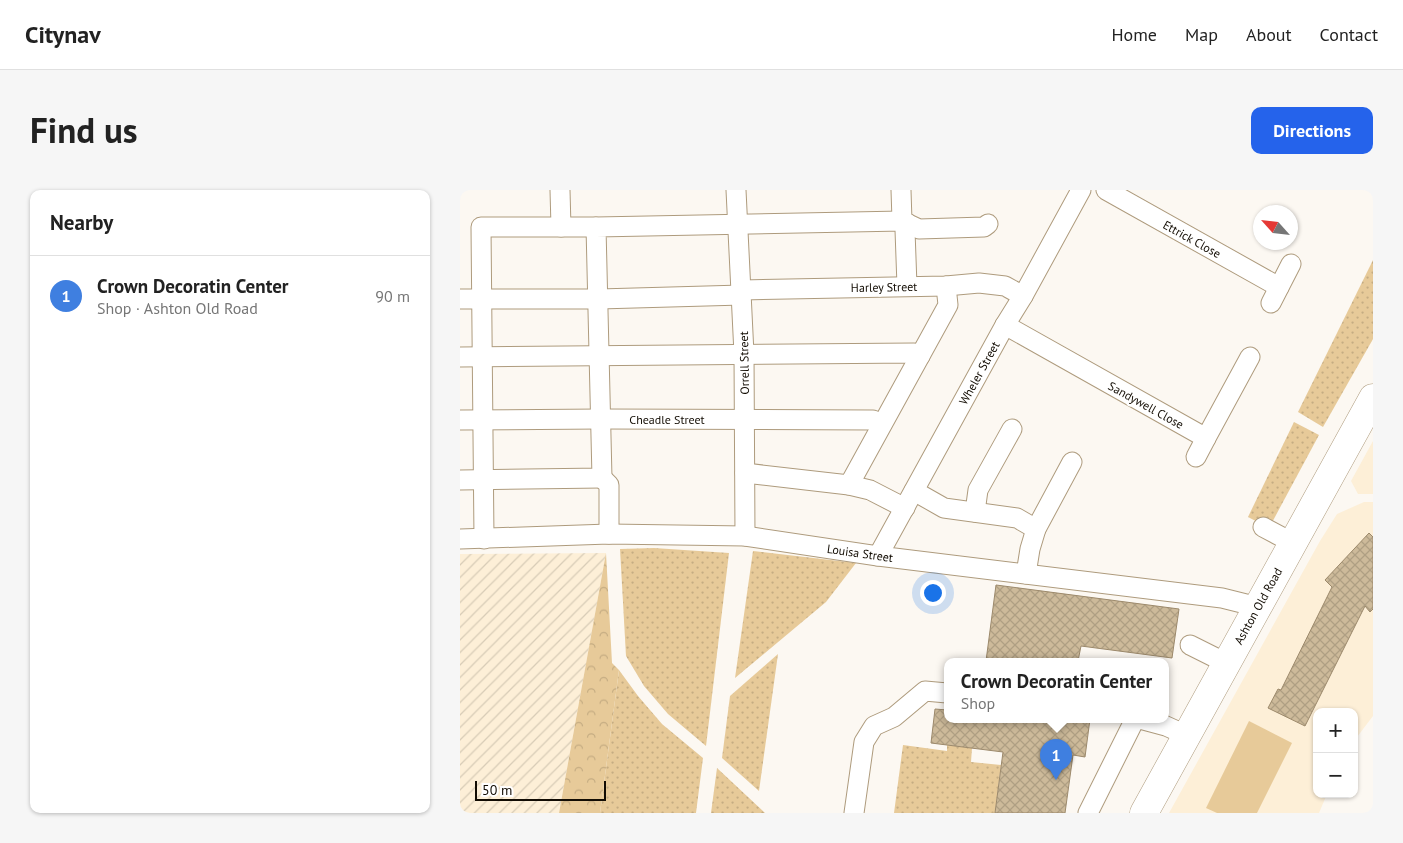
<!DOCTYPE html>
<html lang="en">
<head>
<meta charset="utf-8">
<style>
	:root { --surface:#fff; --page:#f6f6f6; --text:#222; --muted:#767676; --line:#e0e0e0; --accent:#2563eb }
	body { margin:0; font-family:"PT Sans",sans-serif; background:var(--page); color:var(--text) }
	.controls { position:absolute; right:15px; bottom:15px; display:grid; overflow:hidden; border-radius:10px; box-shadow:0 1px 4px #0004 }
	.controls button { width:45px; height:45px; display:grid; place-items:center; padding:0; border:0; border-bottom:1px solid var(--line); background:var(--surface); color:var(--text); font:25px sans-serif }
	.compass { position:absolute; left:793px; top:15px; width:45px; height:45px; border-radius:50%; background:var(--surface); box-shadow:0 1px 4px #0004; rotate:297deg }
	.scale { position:absolute; left:15px; bottom:12px; width:131px; box-sizing:border-box; padding-left:5px; border:2px solid #120c03; border-top:0; font-size:14px; line-height:18px; white-space:nowrap; color:#120c03; -webkit-text-stroke:4px #fff; paint-order:stroke }
	.you { position:absolute; left:472px; top:402px; width:18px; height:18px; margin:-12px; border:4px solid #fff; border-radius:50%; background:#1a73e8; box-shadow:0 0 0 8px #1a73e833 }
	.badge { display:grid; place-items:center; width:32px; height:32px; border-radius:50%; background:var(--accent); color:#fff; font-size:16px; font-weight:700 }
	.pin { position:absolute; translate:-50% -41px; filter:drop-shadow(0 1px 2px #0008) }
	.pin::after { content:''; position:absolute; top:26px; width:18px; height:15px; background:inherit; clip-path:polygon(0 0,100% 0,50% 100%) }
	.popup { position:absolute; left:484px; top:468px; width:225px; height:65px; box-sizing:border-box; display:grid; place-content:center; border-radius:10px; background:var(--surface); filter:drop-shadow(0 1px 4px #0005); font-size:16px; white-space:nowrap; color:var(--muted) }
	.popup b { font-size:19px; color:var(--text) }
	.popup::after { content:''; position:absolute; left:50%; top:100%; margin-left:-10px; border:10px solid transparent; border-top-color:var(--surface) }
	.list { margin:0; padding:0; list-style:none }
	h2 { display:flex; justify-content:space-between; align-items:center; height:65px; margin:0; padding:0 20px; font-size:21px }
	h2 small { font-size:16px; font-weight:400; color:var(--muted) }
	.list li { display:grid; grid-template-columns:32px 1fr auto; gap:15px; align-items:center; box-sizing:border-box; height:80px; padding:0 20px; border-top:1px solid var(--line) }
	.list b { display:block; font-size:19px; white-space:nowrap }
	.list p { margin:0; font-size:16px; white-space:nowrap; color:var(--muted) }
	.list em { font-size:16px; font-style:normal; color:var(--muted) }
	.map { position:relative; flex:none; width:913px; height:623px; overflow:hidden; border-radius:10px }
	header { display:flex; align-items:center; gap:30px; box-sizing:border-box; height:70px; padding:0 25px; background:var(--surface); border-bottom:1px solid var(--line) }
	header strong { font-size:24px }
	nav { display:flex; gap:28px; margin-inline-start:auto; font-size:18px }
	.intro { display:flex; align-items:center; justify-content:space-between; box-sizing:border-box; height:120px; padding:0 30px }
	h1 { margin:0; font-size:35px }
	.button { padding:12px 22px; border-radius:10px; background:var(--accent); color:#fff; font-size:18px; font-weight:700 }
	main { display:flex; gap:30px; padding:0 30px }
	aside { flex:1; background:var(--surface); border-radius:10px; box-shadow:0 1px 4px #0004 }
	.map>svg:first-child { display:block }
	.built { fill:#fdefd7 }
	.industrial { fill:url(#industrial-furrows) }
	.grass { fill:url(#grass-dots) }
	.forest { fill:url(#forest-crowns) }
	.park { fill:#e7ca99 }
	.building { fill:url(#building-cross-hatch); stroke:#9c896b }
	.lines { fill:none; stroke-linecap:round; stroke-linejoin:round }
	.minor-casing { stroke:#ae9b7d; stroke-width:21 }
	.highway-casing { stroke:#ae9b7d; stroke-width:29 }
	.minor { stroke:#fff; stroke-width:19 }
	.highway { stroke:#fff; stroke-width:28 }
	.labels { text-anchor:middle; dominant-baseline:central; stroke-width:5; stroke-linejoin:round; paint-order:stroke }
	.street-label { font-size:12px; fill:#120c03; stroke:#fff }
</style>
</head>
<body>
<header>
<strong>Citynav</strong>
<nav><a>Home</a><a>Map</a><a>About</a><a>Contact</a></nav>
</header>
<div class="intro"><h1>Find us</h1><a class="button">Directions</a></div>
<main>
<aside>
<h2>Nearby<small></small></h2>
<ul class="list">
<li><span class="badge" style="background:#3f7fe0">1</span><div><b>Crown Decoratin Center</b><p>Shop · Ashton Old Road</p></div><em>90 m</em></li>
</ul>
</aside>
<div class="map">
<svg width="913" height="623" viewBox="0 0 913 623">
	<defs>
		<pattern id="industrial-furrows" width="10" height="10" patternUnits="userSpaceOnUse" patternTransform="scale(1.25)"><rect width="10" height="10" fill="#fdefd7"/><path d="M-1 1l2-2M0 10L10 0M9 11l2-2" fill="none" stroke="#d8ccb7"/></pattern>
		<pattern id="grass-dots" width="8" height="8" patternUnits="userSpaceOnUse" patternTransform="scale(1.25)"><rect width="8" height="8" fill="#e7ca99"/><path d="M2 2h.1M6 6h.1" fill="none" stroke="#c5ac82" stroke-width="1.8" stroke-linecap="round"/></pattern>
		<pattern id="forest-crowns" width="20" height="18" patternUnits="userSpaceOnUse" patternTransform="scale(1.25)"><rect width="20" height="18" fill="#e7ca99"/><path d="M2 6a3 3 0 1 1 6 0M12 15a3 3 0 1 1 6 0" fill="none" stroke="#c5ac82"/></pattern>
		<pattern id="building-cross-hatch" width="8" height="8" patternUnits="userSpaceOnUse" patternTransform="scale(1.25)"><rect width="8" height="8" fill="#cdba9a"/><path d="M0 0l8 8M0 8l8-8" fill="none" stroke="#af9f83"/></pattern>
	</defs>
	<rect width="100%" height="100%" fill="#fcf8f2"/>
	<g class="built">
		<polygon points="913,251 913,304 898,304 891,291"/>
		<polygon points="904,312 913,312 913,526 894,551 894,522 857,522 857,604 867,604 859,623 709,623 860,351 877,324"/>
	</g>
	<polygon class="industrial" points="146,363 99,623 0,623 0,364"/>
	<g class="grass">
		<polygon points="913,70 913,149 863,237 838,222"/>
		<polygon points="834,232 859,245 809,338 788,327"/>
		<polygon points="194,358 269,363 246,556 208,524 184,496 166,466 160,359"/>
		<polygon points="293,361 396,373 366,412 275,488"/>
		<polygon points="318,464 299,601 262,568 270,506"/>
		<polygon points="159,480 178,506 202,534 243,568 236,623 140,623"/>
		<polygon points="443,555 487,561 487,555 512,558 511,572 541,575 535,623 434,623"/>
		<polygon points="257,578 305,623 251,623"/>
	</g>
	<polygon class="forest" points="146,363 152,473 159,480 140,623 99,623"/>
	<polygon class="park" points="789,531 832,553 797,623 757,623 746,618"/>
	<g class="building">
		<polygon points="909,343 913,347 913,419 910,422 905,416 845,536 808,518 818,499 821,500 872,397 865,390"/>
		<polygon points="536,395 719,419 712,468 621,456 618,471 526,471"/>
		<polygon points="475,519 487,520 487,529 630,529 625,567 613,565 605,623 535,623 543,562 471,553"/>
	</g>
	<g class="lines">
		<defs>
			<g id="minor">
				<polyline points="100,0 101,37"/>
				<polyline points="276,0 284,164 285,346"/>
				<polyline points="441,0 442,31"/>
				<polyline points="646,0 819,97"/>
				<polyline points="447,96 445,40 447,33"/>
				<polyline points="282,100 486,96 519,93 545,96 563,106"/>
				<polyline points="0,109 139,109 282,105"/>
				<polyline points="811,113 831,74"/>
				<polyline points="545,135 746,248 790,167"/>
				<polyline points="0,167 454,163 460,166"/>
				<polyline points="0,230 141,229 413,230 422,234"/>
				<polyline points="736,267 746,248"/>
				<polyline points="285,283 389,295 488,115 486,96"/>
				<polyline points="142,288 149,295 149,344"/>
				<polyline points="0,290 142,288 136,37 442,31 459,39 524,37 528,34"/>
				<polyline points="389,295 410,300 445,318"/>
				<polyline points="454,301 484,318 557,328 576,339"/>
				<polyline points="515,322 518,300 552,239"/>
				<polyline points="803,337 833,353"/>
				<polyline points="0,349 149,344 285,346 418,366 762,408 798,417"/>
				<polyline points="24,349 21,37 136,37"/>
				<polyline points="418,366 545,135 563,106 621,0"/>
				<polyline points="566,384 570,359 576,339 612,272"/>
				<polyline points="730,455 766,473"/>
				<polyline points="680,529 706,536 726,545"/>
				<polyline points="394,623 404,552 414,536 434,527 465,501 487,503"/>
				<polyline points="628,623 675,529"/>
			</g>
			<polyline id="highway" points="684,623 913,208"/>
		</defs>
		<use href="#minor" class="minor-casing"/>
		<use href="#highway" class="highway-casing"/>
		<use href="#minor" class="minor"/>
		<use href="#highway" class="highway"/>
	</g>
	<g class="labels">
		<g class="street-label">
			<text transform="translate(732 49) rotate(29)">Ettrick Close</text>
			<text transform="translate(424 97) rotate(-1)">Harley Street</text>
			<text transform="translate(284 173) rotate(-91)">Orrell Street</text>
			<text transform="translate(519 183) rotate(-61)">Wheler Street</text>
			<text transform="translate(686 215) rotate(29)">Sandywell Close</text>
			<text x="207" y="229">Cheadle Street</text>
			<text transform="translate(400 363) rotate(8)">Louisa Street</text>
			<text transform="translate(798 416) rotate(-61)">Ashton Old Road</text>
		</g>
	</g>
</svg>
<div class="controls">
<button>+</button>
<button>−</button>
</div>
<svg class="compass" viewBox="-18 -18 36 36"><path d="M0-13l5 13h-10z" fill="#e53935"/><path d="M0 13l5-13h-10z" fill="#767676"/></svg>
<div class="scale">50 m</div>
<div class="you"></div>
<div class="pin badge" style="left:596px;top:590px;background:#3f7fe0">1</div>
<div class="popup"><b>Crown Decoratin Center</b>Shop</div>
</div>
</main>
</body>
</html>
